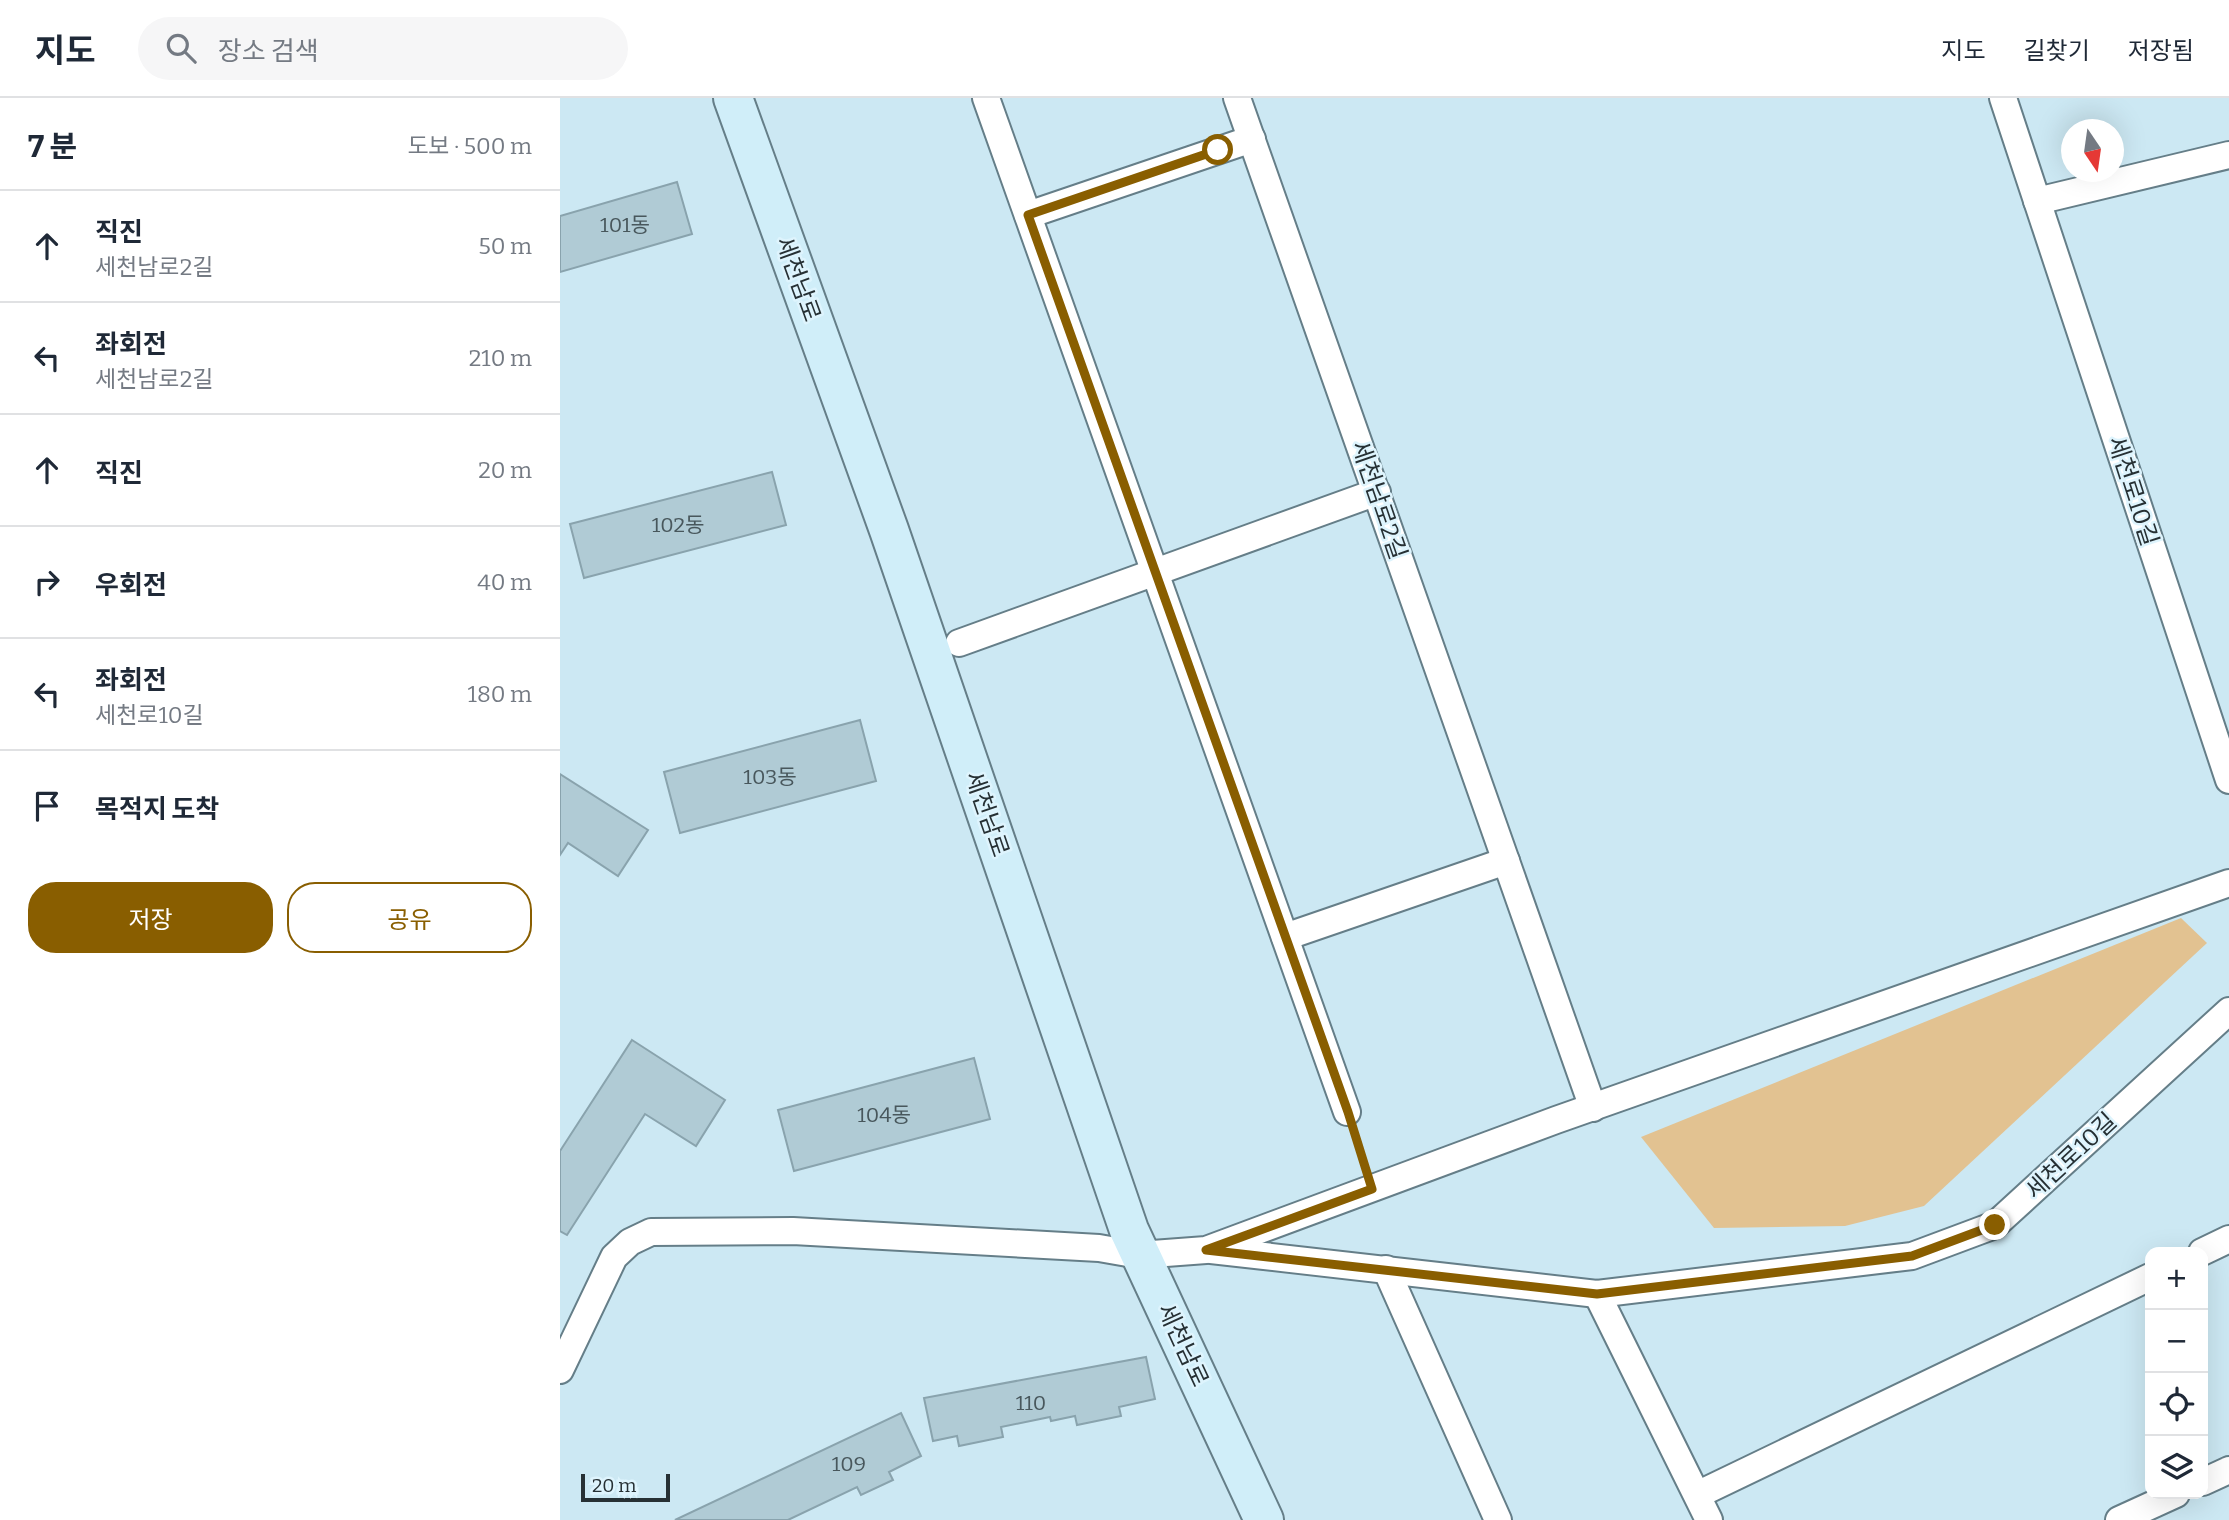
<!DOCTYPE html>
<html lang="ko">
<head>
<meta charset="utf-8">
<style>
	:root { --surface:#fff; --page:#f6f6f7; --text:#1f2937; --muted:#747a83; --line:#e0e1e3; --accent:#895e00 }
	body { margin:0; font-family:Bitter,"Noto Sans KR",serif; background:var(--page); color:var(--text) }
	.controls { position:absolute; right:21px; bottom:21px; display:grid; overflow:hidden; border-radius:14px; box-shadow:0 7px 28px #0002 }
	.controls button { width:63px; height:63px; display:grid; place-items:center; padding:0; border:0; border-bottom:2px solid var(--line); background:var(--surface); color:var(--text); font:35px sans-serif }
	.compass { position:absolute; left:1501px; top:21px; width:63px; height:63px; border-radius:50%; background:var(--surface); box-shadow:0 7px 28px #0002; rotate:167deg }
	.scale { position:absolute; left:21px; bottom:18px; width:89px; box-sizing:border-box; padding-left:7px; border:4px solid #263034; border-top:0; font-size:19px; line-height:24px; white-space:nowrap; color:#263034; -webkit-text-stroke:5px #def4fd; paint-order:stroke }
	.stop { position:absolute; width:21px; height:21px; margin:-16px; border:5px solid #895e00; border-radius:50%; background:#fff }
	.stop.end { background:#895e00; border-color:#fff; box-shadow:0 2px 7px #0008 }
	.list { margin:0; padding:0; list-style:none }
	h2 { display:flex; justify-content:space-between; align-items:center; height:91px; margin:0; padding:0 28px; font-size:30px }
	h2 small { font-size:23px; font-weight:400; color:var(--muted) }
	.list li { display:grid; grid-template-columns:46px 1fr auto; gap:21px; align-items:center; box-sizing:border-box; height:112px; padding:0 28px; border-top:2px solid var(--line) }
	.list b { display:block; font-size:26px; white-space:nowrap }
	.list p { margin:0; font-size:23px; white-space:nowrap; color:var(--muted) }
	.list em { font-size:23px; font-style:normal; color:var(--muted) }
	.actions { display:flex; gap:14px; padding:21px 28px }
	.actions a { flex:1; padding:16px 0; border:2px solid var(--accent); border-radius:28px; text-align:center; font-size:24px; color:var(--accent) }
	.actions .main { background:var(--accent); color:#fff }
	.icon { flex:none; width:38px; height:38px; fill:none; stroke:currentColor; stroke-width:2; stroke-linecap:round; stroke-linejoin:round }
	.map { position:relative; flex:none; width:1669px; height:1422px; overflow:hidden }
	header { display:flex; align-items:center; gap:42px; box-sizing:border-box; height:98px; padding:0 35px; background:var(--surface); border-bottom:2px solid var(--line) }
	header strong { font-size:33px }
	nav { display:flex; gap:38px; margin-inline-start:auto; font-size:24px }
	.search { width:490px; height:63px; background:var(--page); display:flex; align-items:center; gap:18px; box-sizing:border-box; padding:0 24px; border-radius:38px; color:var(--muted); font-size:26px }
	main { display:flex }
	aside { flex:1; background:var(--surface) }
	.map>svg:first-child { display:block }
	.green { fill:#e2c291 }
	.building { fill:#b0cbd5; stroke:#89a3ad; stroke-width:2 }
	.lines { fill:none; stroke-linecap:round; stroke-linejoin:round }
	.street-casing { stroke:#657e88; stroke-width:30 }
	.secondary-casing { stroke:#657e88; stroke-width:42 }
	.path { stroke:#899ea6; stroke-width:4.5; stroke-dasharray:2 5; stroke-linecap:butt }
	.street { stroke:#fff; stroke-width:26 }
	.secondary { stroke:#d0eef9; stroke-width:38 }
	.route { stroke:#895e00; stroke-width:9 }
	.labels { text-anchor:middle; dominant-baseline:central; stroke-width:5; stroke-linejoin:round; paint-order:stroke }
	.number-label { font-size:21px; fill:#48575c }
	.street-label { font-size:24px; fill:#263034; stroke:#def4fd }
</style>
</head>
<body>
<header>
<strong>지도</strong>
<div class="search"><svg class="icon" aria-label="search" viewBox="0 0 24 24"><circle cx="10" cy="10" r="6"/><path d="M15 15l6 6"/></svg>장소 검색</div>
<nav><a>지도</a><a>길찾기</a><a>저장됨</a></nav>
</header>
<main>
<aside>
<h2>7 분<small>도보 · 500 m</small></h2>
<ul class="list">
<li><svg class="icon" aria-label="ahead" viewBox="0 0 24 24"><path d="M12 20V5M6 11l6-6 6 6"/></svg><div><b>직진</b><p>세천남로2길</p></div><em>50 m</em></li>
<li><svg class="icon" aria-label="left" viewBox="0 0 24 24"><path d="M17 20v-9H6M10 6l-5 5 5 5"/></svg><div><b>좌회전</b><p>세천남로2길</p></div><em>210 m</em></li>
<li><svg class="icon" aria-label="ahead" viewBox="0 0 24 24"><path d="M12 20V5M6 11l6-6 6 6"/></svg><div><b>직진</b></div><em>20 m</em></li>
<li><svg class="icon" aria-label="right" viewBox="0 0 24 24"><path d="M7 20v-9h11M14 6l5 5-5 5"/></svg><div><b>우회전</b></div><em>40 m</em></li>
<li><svg class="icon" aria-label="left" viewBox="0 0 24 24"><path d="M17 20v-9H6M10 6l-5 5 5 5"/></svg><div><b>좌회전</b><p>세천로10길</p></div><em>180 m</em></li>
<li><svg class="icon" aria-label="arrive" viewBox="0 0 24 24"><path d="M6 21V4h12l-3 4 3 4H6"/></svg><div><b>목적지 도착</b></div></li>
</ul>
<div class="actions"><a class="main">저장</a><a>공유</a></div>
</aside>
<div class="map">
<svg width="1669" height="1422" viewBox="0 0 1669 1422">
	<rect width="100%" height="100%" fill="#cce8f3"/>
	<polygon class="green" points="1621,820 1647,845 1364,1108 1285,1128 1154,1130 1081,1039"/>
	<g class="building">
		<polygon points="117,84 132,136 0,174 0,118"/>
		<polygon points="212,374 226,427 24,480 10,426"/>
		<polygon points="300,622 316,683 120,735 104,674"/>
		<polygon points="0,676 88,732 58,778 8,745 0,757"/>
		<polygon points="72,942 165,1002 136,1048 85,1016 7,1137 0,1133 0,1053"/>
		<polygon points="414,960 430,1021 234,1073 218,1012"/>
		<polygon points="586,1259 595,1301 559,1309 561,1318 517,1327 515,1318 491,1323 490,1319 441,1329 443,1339 399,1348 397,1338 373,1343 364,1300"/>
		<polygon points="341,1315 361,1358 329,1374 333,1382 301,1397 297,1389 228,1422 115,1422"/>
	</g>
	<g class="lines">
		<defs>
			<g id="street">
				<polyline points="426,0 787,1014"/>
				<polyline points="677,0 1033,1010"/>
				<polyline points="1443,0 1669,682"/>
				<polyline points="1477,103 1669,57"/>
				<polyline points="468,117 692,41"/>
				<polyline points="399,545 817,394"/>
				<polyline points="725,839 946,763"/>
				<polyline points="651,1152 1037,1196 1352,1158 1435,1127 1669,913"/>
				<polyline points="1642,1154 1669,1141"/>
				<polyline points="826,1171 938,1422"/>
				<polyline points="1037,1196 1149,1422"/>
				<polyline points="0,1272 54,1159 70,1144 91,1134 233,1133 539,1150 579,1157 646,1152 996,1022 1669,785"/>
				<polyline points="1643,1384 1669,1372"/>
				<polyline points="1139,1396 1590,1179"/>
				<polyline points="1559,1422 1616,1396"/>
			</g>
			<polyline id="secondary" points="173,0 329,432 569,1132 704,1422"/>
		</defs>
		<use href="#street" class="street-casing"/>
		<use href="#secondary" class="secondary-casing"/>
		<polyline class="path" points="795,1038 804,1067"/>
		<use href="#street" class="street"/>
		<use href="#secondary" class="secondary"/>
	</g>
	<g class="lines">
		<polyline class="route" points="658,52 468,117 788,1014 812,1091 646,1152 1037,1196 1352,1158 1435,1127"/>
	</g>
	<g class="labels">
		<g class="number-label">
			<text x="65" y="127">101동</text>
			<text x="118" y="427">102동</text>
			<text x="210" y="679">103동</text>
			<text x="324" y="1017">104동</text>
			<text x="471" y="1305">110</text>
			<text x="289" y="1366">109</text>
		</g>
		<g class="street-label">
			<text transform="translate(238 181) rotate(70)">세천남로</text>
			<text transform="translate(1573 393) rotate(72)">세천로10길</text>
			<text transform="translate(819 402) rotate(71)">세천남로2길</text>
			<text transform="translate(427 716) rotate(71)">세천남로</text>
			<text transform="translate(1511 1058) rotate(-43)">세천로10길</text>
			<text transform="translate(623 1247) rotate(65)">세천남로</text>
		</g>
	</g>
</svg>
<div class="controls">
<button>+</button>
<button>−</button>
<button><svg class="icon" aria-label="locate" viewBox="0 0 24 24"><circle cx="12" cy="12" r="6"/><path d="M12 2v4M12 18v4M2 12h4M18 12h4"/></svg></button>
<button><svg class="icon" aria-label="layers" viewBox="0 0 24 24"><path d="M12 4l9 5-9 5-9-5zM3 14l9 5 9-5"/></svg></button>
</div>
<svg class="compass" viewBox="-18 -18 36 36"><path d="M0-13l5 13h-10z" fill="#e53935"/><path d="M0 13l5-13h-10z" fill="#747a83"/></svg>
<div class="scale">20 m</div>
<div class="stop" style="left:658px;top:52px"></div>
<div class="stop end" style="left:1435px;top:1127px"></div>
</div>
</main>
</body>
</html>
